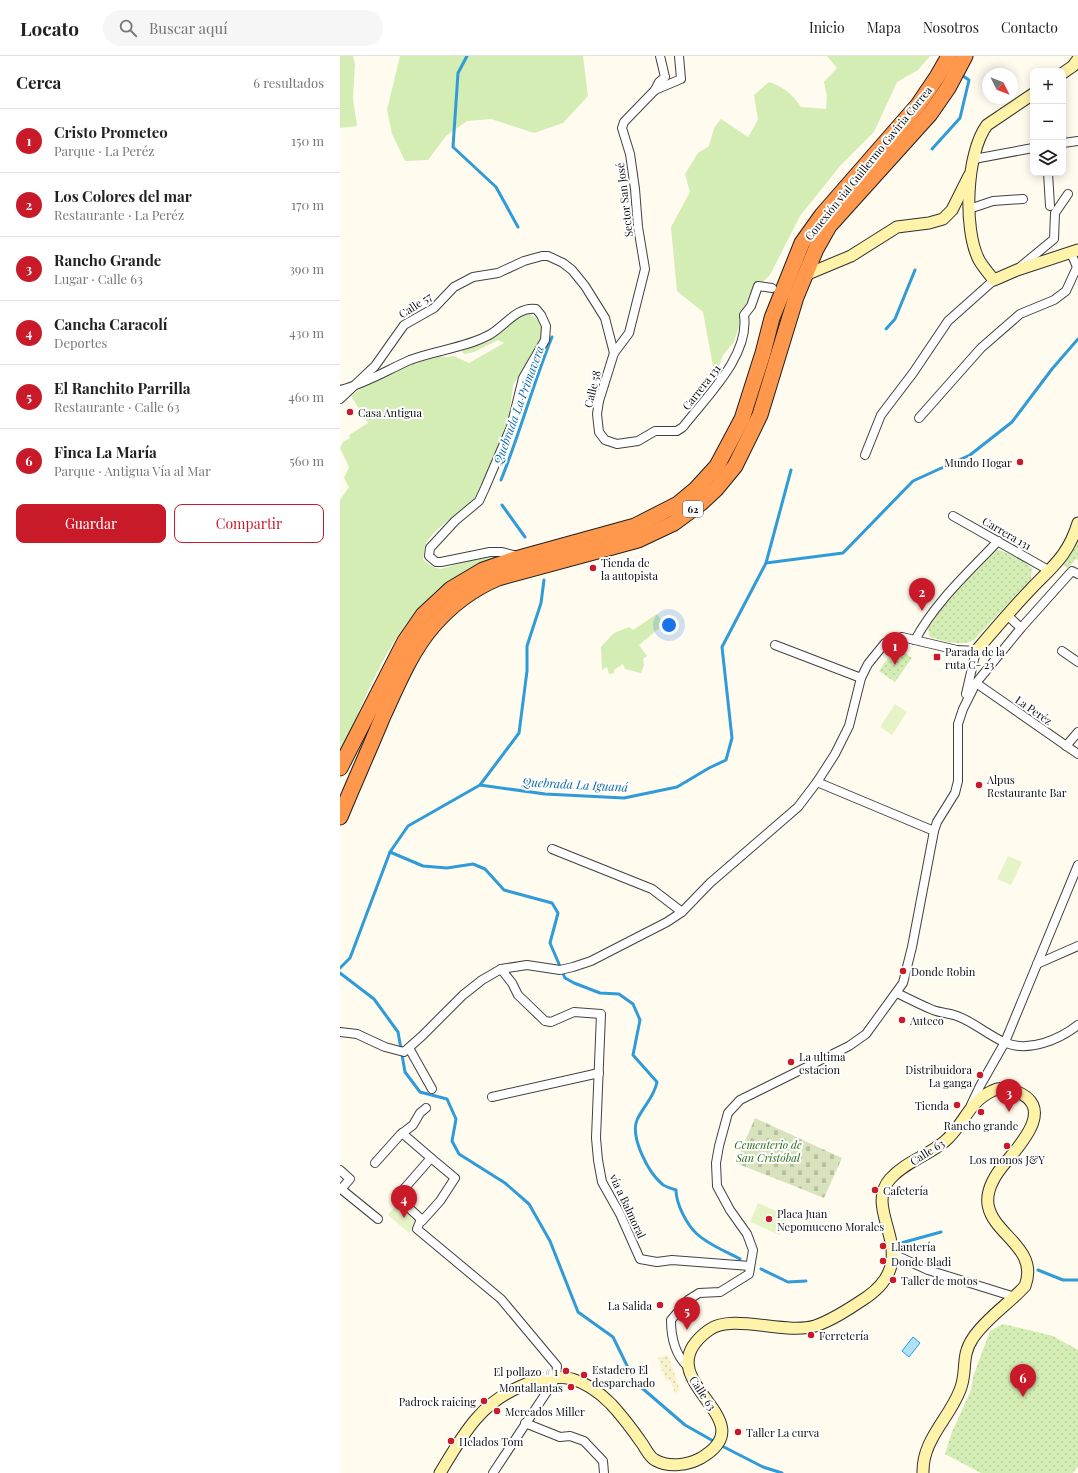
<!DOCTYPE html>
<html lang="es">
<head>
<meta charset="utf-8">
<style>
	:root { --surface:#fff; --page:#f6f6f6; --text:#222; --muted:#767676; --line:#e0e0e0; --accent:#c91a2a }
	body { margin:0; font-family:"Playfair Display",serif; background:var(--page); color:var(--text) }
	.controls { position:absolute; right:12px; top:12px; display:grid; overflow:hidden; border-radius:8px; box-shadow:0 2px 10px #0003 }
	.controls button { width:36px; height:36px; display:grid; place-items:center; padding:0; border:0; border-bottom:1px solid var(--line); background:var(--surface); color:var(--text); font:20px sans-serif }
	.compass { position:absolute; left:642px; top:12px; width:36px; height:36px; border-radius:50%; background:var(--surface); box-shadow:0 2px 10px #0003; rotate:132deg }
	.you { position:absolute; left:329px; top:569px; width:14px; height:14px; margin:-10px; border:3px solid #fff; border-radius:50%; background:#1a73e8; box-shadow:0 0 0 6px #1a73e833 }
	.badge { display:grid; place-items:center; width:26px; height:26px; border-radius:50%; background:var(--accent); color:#fff; font-size:13px; font-weight:700 }
	.pin { position:absolute; translate:-50% -33px; filter:drop-shadow(0 1px 2px #0008) }
	.pin::after { content:''; position:absolute; top:21px; width:14px; height:12px; background:inherit; clip-path:polygon(0 0,100% 0,50% 100%) }
	.list { margin:0; padding:0; list-style:none }
	h2 { display:flex; justify-content:space-between; align-items:center; height:52px; margin:0; padding:0 16px; font-size:17px }
	h2 small { font-size:13px; font-weight:400; color:var(--muted) }
	.list li { display:grid; grid-template-columns:26px 1fr auto; gap:12px; align-items:center; box-sizing:border-box; height:64px; padding:0 16px; border-top:1px solid var(--line) }
	.list b { display:block; font-size:15px; white-space:nowrap }
	.list p { margin:0; font-size:13px; white-space:nowrap; color:var(--muted) }
	.list em { font-size:13px; font-style:normal; color:var(--muted) }
	.actions { display:flex; gap:8px; padding:12px 16px }
	.actions a { flex:1; padding:9px 0; border:1px solid var(--accent); border-radius:8px; text-align:center; font-size:14px; color:var(--accent) }
	.actions .main { background:var(--accent); color:#fff }
	.icon { flex:none; width:22px; height:22px; fill:none; stroke:currentColor; stroke-width:2; stroke-linecap:round; stroke-linejoin:round }
	.map { position:relative; flex:none; width:738px; height:1417px; overflow:hidden }
	header { display:flex; align-items:center; gap:24px; box-sizing:border-box; height:56px; padding:0 20px; background:var(--surface); border-bottom:1px solid var(--line) }
	header strong { font-size:19px }
	nav { display:flex; gap:22px; margin-inline-start:auto; font-size:14px }
	.search { width:280px; height:36px; background:var(--page); display:flex; align-items:center; gap:10px; box-sizing:border-box; padding:0 14px; border-radius:22px; color:var(--muted); font-size:15px }
	main { display:flex }
	aside { flex:1; background:var(--surface) }
	.map>svg:first-child { display:block }
	.farmland { fill:url(#farmland-dots) }
	.grass { fill:#d4edb4 }
	.cemetery { fill:url(#cemetery-stones) }
	.park { fill:url(#park-dots) }
	.pitch { fill:#e6f3c7 }
	.water { fill:#aee1fb; stroke:#2f9bd8 }
	.lines { fill:none; stroke-linecap:round; stroke-linejoin:round }
	.stream { stroke:#2f9bd8; stroke-width:3 }
	.street-casing { stroke:#414141; stroke-width:10 }
	.secondary-casing { stroke:#303030; stroke-width:13 }
	.highway-casing { stroke:#1f1f1f; stroke-width:17 }
	.street { stroke:#fff; stroke-width:8 }
	.secondary { stroke:#fff2a9; stroke-width:11 }
	.highway { stroke:#ff974c; stroke-width:15 }
	.poi-dot { fill:#c91a2a; stroke:#fff; stroke-width:1.5 }
	.labels { text-anchor:middle; dominant-baseline:central; stroke-width:4; stroke-linejoin:round; paint-order:stroke }
	.shield { fill:#fff; stroke:#565656; stroke-width:1 }
	.shield-label { font-size:10px; font-weight:bold; fill:#0e0e0e }
	.street-label { font-size:11px; fill:#0e0e0e; stroke:#fff }
	.poi-label { font-size:11px; fill:#0e0e0e; stroke:#fff; text-anchor:start }
	.park-label { font-size:11px; font-style:italic; fill:#2d6b18; stroke:#fff }
	.water-label { font-size:12px; font-style:italic; fill:#0d6baa; stroke:#fff }
</style>
</head>
<body>
<header>
<strong>Locato</strong>
<div class="search"><svg class="icon" aria-label="search" viewBox="0 0 24 24"><circle cx="10" cy="10" r="6"/><path d="M15 15l6 6"/></svg>Buscar aquí</div>
<nav><a>Inicio</a><a>Mapa</a><a>Nosotros</a><a>Contacto</a></nav>
</header>
<main>
<aside>
<h2>Cerca<small>6 resultados</small></h2>
<ul class="list">
<li><span class="badge">1</span><div><b>Cristo Prometeo</b><p>Parque · La Peréz</p></div><em>150 m</em></li>
<li><span class="badge">2</span><div><b>Los Colores del mar</b><p>Restaurante · La Peréz</p></div><em>170 m</em></li>
<li><span class="badge">3</span><div><b>Rancho Grande</b><p>Lugar · Calle 63</p></div><em>390 m</em></li>
<li><span class="badge">4</span><div><b>Cancha Caracolí</b><p>Deportes</p></div><em>430 m</em></li>
<li><span class="badge">5</span><div><b>El Ranchito Parrilla</b><p>Restaurante · Calle 63</p></div><em>460 m</em></li>
<li><span class="badge">6</span><div><b>Finca La María</b><p>Parque · Antigua Vía al Mar</p></div><em>560 m</em></li>
</ul>
<div class="actions"><a class="main">Guardar</a><a>Compartir</a></div>
</aside>
<div class="map">
<svg width="738" height="1417" viewBox="0 0 738 1417">
	<defs>
		<pattern id="farmland-dots" width="8" height="8" patternUnits="userSpaceOnUse"><rect width="8" height="8" fill="#f8f2cc"/><path d="M2 2h.1M6 6h.1" fill="none" stroke="#d3ceae" stroke-width="1.8" stroke-linecap="round"/></pattern>
		<pattern id="cemetery-stones" width="16" height="16" patternUnits="userSpaceOnUse"><rect width="16" height="16" fill="#d8e3bd"/><path d="M2 7V4a2 2 0 0 1 4 0v3zM10 15v-3a2 2 0 0 1 4 0v3z" fill="#b8c2a1"/></pattern>
		<pattern id="park-dots" width="8" height="8" patternUnits="userSpaceOnUse"><rect width="8" height="8" fill="#d4edb4"/><path d="M2 2h.1M6 6h.1" fill="none" stroke="#b5ca9a" stroke-width="1.8" stroke-linecap="round"/></pattern>
	</defs>
	<rect width="100%" height="100%" fill="#fffbee"/>
	<polygon class="farmland" points="328,1299 340,1335 335,1337 330,1324 326,1325 318,1302"/>
	<g class="grass">
		<polygon points="0,0 13,0 15,8 13,42 17,70 0,72"/>
		<polygon points="60,0 243,0 248,40 223,67 194,77 151,63 127,65 106,80 88,104 65,105 52,78 47,54"/>
		<path d="M487 0H590L578 14 557 26 534 76 500 110 460 160 430 219 409 239 394 286 383 299 375 321 363 256 337 235 331 171 350 136 345 118 358 97 369 90 374 72 381 63 408 81 418 64 414 39 429 26C444 31 452 38 461 51L486 53 487 41 484 26 497 12Z"/>
		<path d="M188 258 197 262 202 270 203 276 196 292 173 329 169 360 161 386 137 439C125 455 93 472 86 488 84 493 84 499 83 504L93 511 101 513 131 504 157 500C138 510 117 519 100 532 49 573 27 640 0 698V444L9 431 4 422 9 411 0 392 3 386 10 382 9 379 28 367 11 340 28 327 38 324 62 312 100 300 106 301 114 300 129 307 164 287 158 284 134 296 124 298 121 294 148 286 177 263Z"/>
		<polygon points="317,558 324,568 299,589 307,600 303,603 304,609 301,617 285,613 283,608 274,614 274,617 269,618 267,611 262,614 261,591 274,577 289,571 293,574"/>
	</g>
	<polygon class="cemetery" points="415,1062 502,1102 484,1142 396,1107"/>
	<g class="park">
		<polygon points="738,471 738,504 736,503 728,512 716,503"/>
		<path d="M652 491 679 502 692 512 691 523 634 584C621 591 604 585 590 581L587 568Z"/>
		<polygon points="556,591 572,602 555,626 539,615"/>
		<polygon points="663,1268 713,1280 738,1294 738,1410 733,1417 641,1417 605,1398 612,1376 631,1334 633,1321 650,1275"/>
	</g>
	<g class="pitch">
		<polygon points="555,648 567,656 552,679 540,671"/>
		<polygon points="668,800 682,806 671,829 657,823"/>
		<polygon points="58,1147 81,1165 69,1177 48,1159"/>
		<polygon points="418,1147 448,1160 440,1179 410,1166"/>
	</g>
	<polygon class="water" points="573,1281 580,1287 569,1301 562,1295"/>
	<g class="lines">
		<g class="stream">
			<polyline points="127,0 118,17 113,91 156,131 178,171"/>
			<polyline points="592,93 620,62 629,24 620,18"/>
			<polyline points="546,273 555,263 575,214"/>
			<path d="M161 424C180 377 193 328 212 281"/>
			<polyline points="162,449 185,481"/>
			<polyline points="426,507 451,414"/>
			<polyline points="140,729 179,677 187,615 187,590 201,547 204,524"/>
			<path d="M50 796 83 810 107 812 133 808 145 813 164 834 212 847 218 857 210 887 225 922 234 927 260 937 279 938 293 948 300 964 293 999 317 1026C314 1042 303 1050 297 1064 290 1081 308 1116 322 1128 325 1131 331 1132 336 1134 336 1148 347 1169 357 1178 369 1189 387 1196 400 1203"/>
			<polyline points="0,912 10,902 50,796 68,770 140,729 205,738 284,742 337,731 369,712 386,704 392,682 382,591 426,507 503,497 573,425 630,399 672,366 712,313 738,283"/>
			<polyline points="0,917 34,943 58,976 65,1016 80,1036 107,1043 116,1063 112,1085 119,1098 165,1127 189,1148 210,1185 238,1256 273,1281 295,1326 345,1369 375,1386"/>
			<polyline points="561,1187 601,1176"/>
			<polyline points="421,1213 448,1226 466,1225"/>
			<polyline points="698,1214 723,1224 738,1224"/>
			<polyline points="380,1389 423,1411 442,1417"/>
		</g>
		<defs>
			<g id="street">
				<path d="M320 0 325 21 319 26 315 34 284 66 282 72 290 98 295 133 298 171 305 213 289 277 274 297 259 345 257 358 259 376 265 384 277 388 298 385 315 375H337L343 371C366 341 410 300 404 259L411 250 418 230 432 232"/>
				<polyline points="315,34 341,23 339,0"/>
				<polyline points="723,87 738,85"/>
				<polyline points="634,103 693,92"/>
				<polyline points="708,117 710,150"/>
				<polyline points="629,153 653,145 683,143"/>
				<polyline points="680,211 714,183 715,157 728,138"/>
				<path d="M0 334C25 328 47 314 70 304 96 294 125 292 149 279 164 271 177 250 196 253L201 259 206 270 205 284 183 322 171 371 145 432 139 445 115 465 90 492 89 500 96 506H101L150 496H162L177 500"/>
				<polyline points="0,343 35,310 64,269 94,252 114,231 133,221 158,217 184,205 202,200 208,200 223,207 232,214 245,230 265,262 274,297"/>
				<polyline points="579,362 641,292 680,258 714,244 726,235 737,211 731,197"/>
				<polyline points="525,399 541,359 573,317 608,265 654,224"/>
				<polyline points="613,460 710,515"/>
				<polyline points="667,559 681,572"/>
				<path d="M575 584C596 545 629 516 658 485"/>
				<polyline points="435,589 521,622"/>
				<polyline points="722,595 738,606"/>
				<polyline points="636,627 738,698"/>
				<polyline points="726,690 738,676"/>
				<polyline points="477,726 594,775"/>
				<polyline points="212,793 312,833 342,856"/>
				<polyline points="697,908 738,890"/>
				<polyline points="161,913 172,927 178,939 205,965 211,966 234,956 261,958 256,1082 258,1104 262,1126 280,1158 300,1203 317,1206 332,1204 410,1210"/>
				<path d="M557 937C569 943 581 949 593 954 601 957 609 957 617 960 634 966 649 980 666 987 689 996 719 984 738 969"/>
				<polyline points="0,976 17,978 45,991 64,996 82,980 123,939 142,924 161,913 187,909 220,914 233,911 251,905 327,866 342,856 370,827 458,751 477,726 495,698 509,670 521,622 528,608 545,587 562,581 617,594 636,595 626,638"/>
				<polyline points="69,992 92,1033"/>
				<polyline points="152,1041 259,1017"/>
				<polyline points="631,1049 640,1030 665,986 738,809"/>
				<polyline points="62,1077 91,1102 63,1134"/>
				<polyline points="35,1107 60,1079 73,1069 80,1057 86,1052"/>
				<polyline points="0,1114 10,1123 1,1133 38,1163"/>
				<polyline points="58,1142 81,1163 77,1173 161,1243 217,1310 216,1322 153,1417"/>
				<polyline points="82,1165 100,1145 115,1122 91,1102"/>
				<polyline points="553,1198 588,1214 675,1241"/>
				<path d="M347 1310C334 1297 331 1281 331 1264L348 1244 359 1237 380 1236 409 1218 413 1194 407 1178 390 1154 377 1130 376 1107 379 1090 388 1057 400 1044 509 990 526 978 563 927 572 891 594 775 597 766 615 737 618 725V668L623 653 636 627 681 572 732 515 738 518"/>
				<polyline points="185,1367 220,1381 230,1380 244,1385 263,1405 264,1417"/>
			</g>
			<g id="secondary">
				<polyline points="723,17 733,10 738,3"/>
				<path d="M693 38 647 69C626 97 623 173 639 204 643 211 649 218 654 224L677 214 738 194"/>
				<polyline points="463,220 511,200 557,171 589,167 603,163 612,154 629,120"/>
				<path d="M636 595C654 574 671 554 690 534 712 511 728 500 738 467"/>
				<path d="M100 1417C111 1399 122 1379 136 1363 157 1338 198 1316 232 1323 247 1327 260 1337 271 1348 282 1360 292 1373 301 1386 305 1391 309 1401 315 1404 329 1412 348 1409 361 1402 430 1362 300 1324 369 1274 392 1257 445 1279 475 1270 493 1264 512 1251 527 1241 585 1200 521 1156 550 1123 565 1106 587 1100 604 1086 624 1070 627 1047 652 1035 659 1031 667 1032 675 1035 716 1050 682 1087 666 1106 609 1172 705 1178 685 1230 670 1247 646 1262 633 1282 620 1301 628 1315 620 1334 609 1363 582 1384 583 1417"/>
			</g>
			<g id="highway">
				<polyline points="0,712 65,585 83,559 111,533 143,514 172,504 295,470 338,448 356,433 377,410 402,363 423,297 432,262 462,187 482,159 578,49 597,21 609,0"/>
				<path d="M0 761C14 727 29 694 43 660 57 630 71 595 93 570 111 549 132 533 158 522L298 484 334 467 361 447 376 433 395 410 420 359 456 241 476 193 489 170 590 58 608 32 625 0"/>
			</g>
		</defs>
		<use href="#street" class="street-casing"/>
		<use href="#secondary" class="secondary-casing"/>
		<use href="#highway" class="highway-casing"/>
		<use href="#street" class="street"/>
		<use href="#secondary" class="secondary"/>
		<use href="#highway" class="highway"/>
	</g>
	<g class="poi-dot">
		<circle cx="10" cy="356" r="4"/>
		<circle cx="680" cy="406" r="4"/>
		<circle cx="253" cy="512" r="4"/>
		<rect x="593" y="597" width="8" height="8" rx="2"/>
		<circle cx="639" cy="729" r="4"/>
		<circle cx="563" cy="915" r="4"/>
		<circle cx="562" cy="964" r="4"/>
		<circle cx="451" cy="1006" r="4"/>
		<circle cx="640" cy="1019" r="4"/>
		<circle cx="617" cy="1049" r="4"/>
		<circle cx="641" cy="1056" r="4"/>
		<circle cx="667" cy="1090" r="4"/>
		<circle cx="535" cy="1134" r="4"/>
		<circle cx="429" cy="1163" r="4"/>
		<circle cx="543" cy="1190" r="4"/>
		<circle cx="543" cy="1205" r="4"/>
		<circle cx="553" cy="1224" r="4"/>
		<circle cx="320" cy="1249" r="4"/>
		<circle cx="471" cy="1279" r="4"/>
		<circle cx="226" cy="1315" r="4"/>
		<circle cx="244" cy="1319" r="4"/>
		<circle cx="231" cy="1331" r="4"/>
		<circle cx="144" cy="1345" r="4"/>
		<circle cx="157" cy="1355" r="4"/>
		<circle cx="398" cy="1376" r="4"/>
		<circle cx="111" cy="1385" r="4"/>
	</g>
	<g class="labels">
		<rect class="shield" x="343" y="445" width="20" height="16" rx="3"/>
		<g class="shield-label">
			<text x="353" y="453">62</text>
		</g>
		<g class="street-label">
			<text transform="translate(528 107) rotate(-51)">Conexión vial Guillermo Gaviria Correa</text>
			<text transform="translate(284 144) rotate(-97)">Sector San José</text>
			<text transform="translate(75 249) rotate(-33)">Calle 57</text>
			<text transform="translate(361 331) rotate(-52)">Carrera 131</text>
			<text transform="translate(252 333) rotate(-76)">Calle 58</text>
			<text transform="translate(667 477) rotate(30)">Carrera 131</text>
			<text transform="translate(694 654) rotate(35)">La Peréz</text>
			<text transform="translate(587 1096) rotate(-32)">Calle 63</text>
			<text transform="translate(288 1150) rotate(65)">vía a Balmoral</text>
			<text transform="translate(363 1337) rotate(57)">Calle 63</text>
		</g>
		<g class="poi-label">
			<text x="18" y="356">Casa Antigua</text>
			<text x="672" y="406" text-anchor="end">Mundo Hogar</text>
			<text x="261" y="506">Tienda de<tspan x="261" dy="13">la autopista</tspan></text>
			<text x="605" y="595">Parada de la<tspan x="605" dy="13">ruta C- 23</tspan></text>
			<text x="647" y="723">Alpus<tspan x="647" dy="13">Restaurante Bar</tspan></text>
			<text x="571" y="915">Donde Robin</text>
			<text x="570" y="964">Auteco</text>
			<text x="459" y="1000">La ultima<tspan x="459" dy="13">estacion</tspan></text>
			<text x="632" y="1013" text-anchor="end">Distribuidora<tspan x="632" dy="13">La ganga</tspan></text>
			<text x="609" y="1049" text-anchor="end">Tienda</text>
			<text x="641" y="1069" text-anchor="middle">Rancho grande</text>
			<text x="667" y="1103" text-anchor="middle">Los monos J&amp;Y</text>
			<text x="543" y="1134">Cafetería</text>
			<text x="437" y="1157">Placa Juan<tspan x="437" dy="13">Nepomuceno Morales</tspan></text>
			<text x="551" y="1190">Llantería</text>
			<text x="551" y="1205">Donde Bladi</text>
			<text x="561" y="1224">Taller de motos</text>
			<text x="312" y="1249" text-anchor="end">La Salida</text>
			<text x="479" y="1279">Ferretería</text>
			<text x="252" y="1313">Estadero El<tspan x="252" dy="13">desparchado</tspan></text>
			<text x="218" y="1315" text-anchor="end">El pollazo # 1</text>
			<text x="223" y="1331" text-anchor="end">Montallantas</text>
			<text x="136" y="1345" text-anchor="end">Padrock raicing</text>
			<text x="165" y="1355">Mercados Miller</text>
			<text x="406" y="1376">Taller La curva</text>
			<text x="119" y="1385">Helados Tom</text>
		</g>
		<g class="park-label">
			<text x="428" y="1088">Cementerio de<tspan x="428" dy="13">San Cristóbal</tspan></text>
		</g>
		<g class="water-label">
			<text transform="translate(178 349) rotate(-70)">Quebrada La Primavera</text>
			<text transform="translate(235 728) rotate(3)">Quebrada La Iguaná</text>
		</g>
	</g>
</svg>
<div class="controls">
<button>+</button>
<button>−</button>
<button><svg class="icon" aria-label="layers" viewBox="0 0 24 24"><path d="M12 4l9 5-9 5-9-5zM3 14l9 5 9-5"/></svg></button>
</div>
<svg class="compass" viewBox="-18 -18 36 36"><path d="M0-13l5 13h-10z" fill="#e53935"/><path d="M0 13l5-13h-10z" fill="#767676"/></svg>
<div class="you"></div>
<div class="pin badge" style="left:555px;top:609px">1</div>
<div class="pin badge" style="left:582px;top:555px">2</div>
<div class="pin badge" style="left:669px;top:1056px">3</div>
<div class="pin badge" style="left:64px;top:1162px">4</div>
<div class="pin badge" style="left:347px;top:1274px">5</div>
<div class="pin badge" style="left:683px;top:1341px">6</div>
</div>
</main>
</body>
</html>
